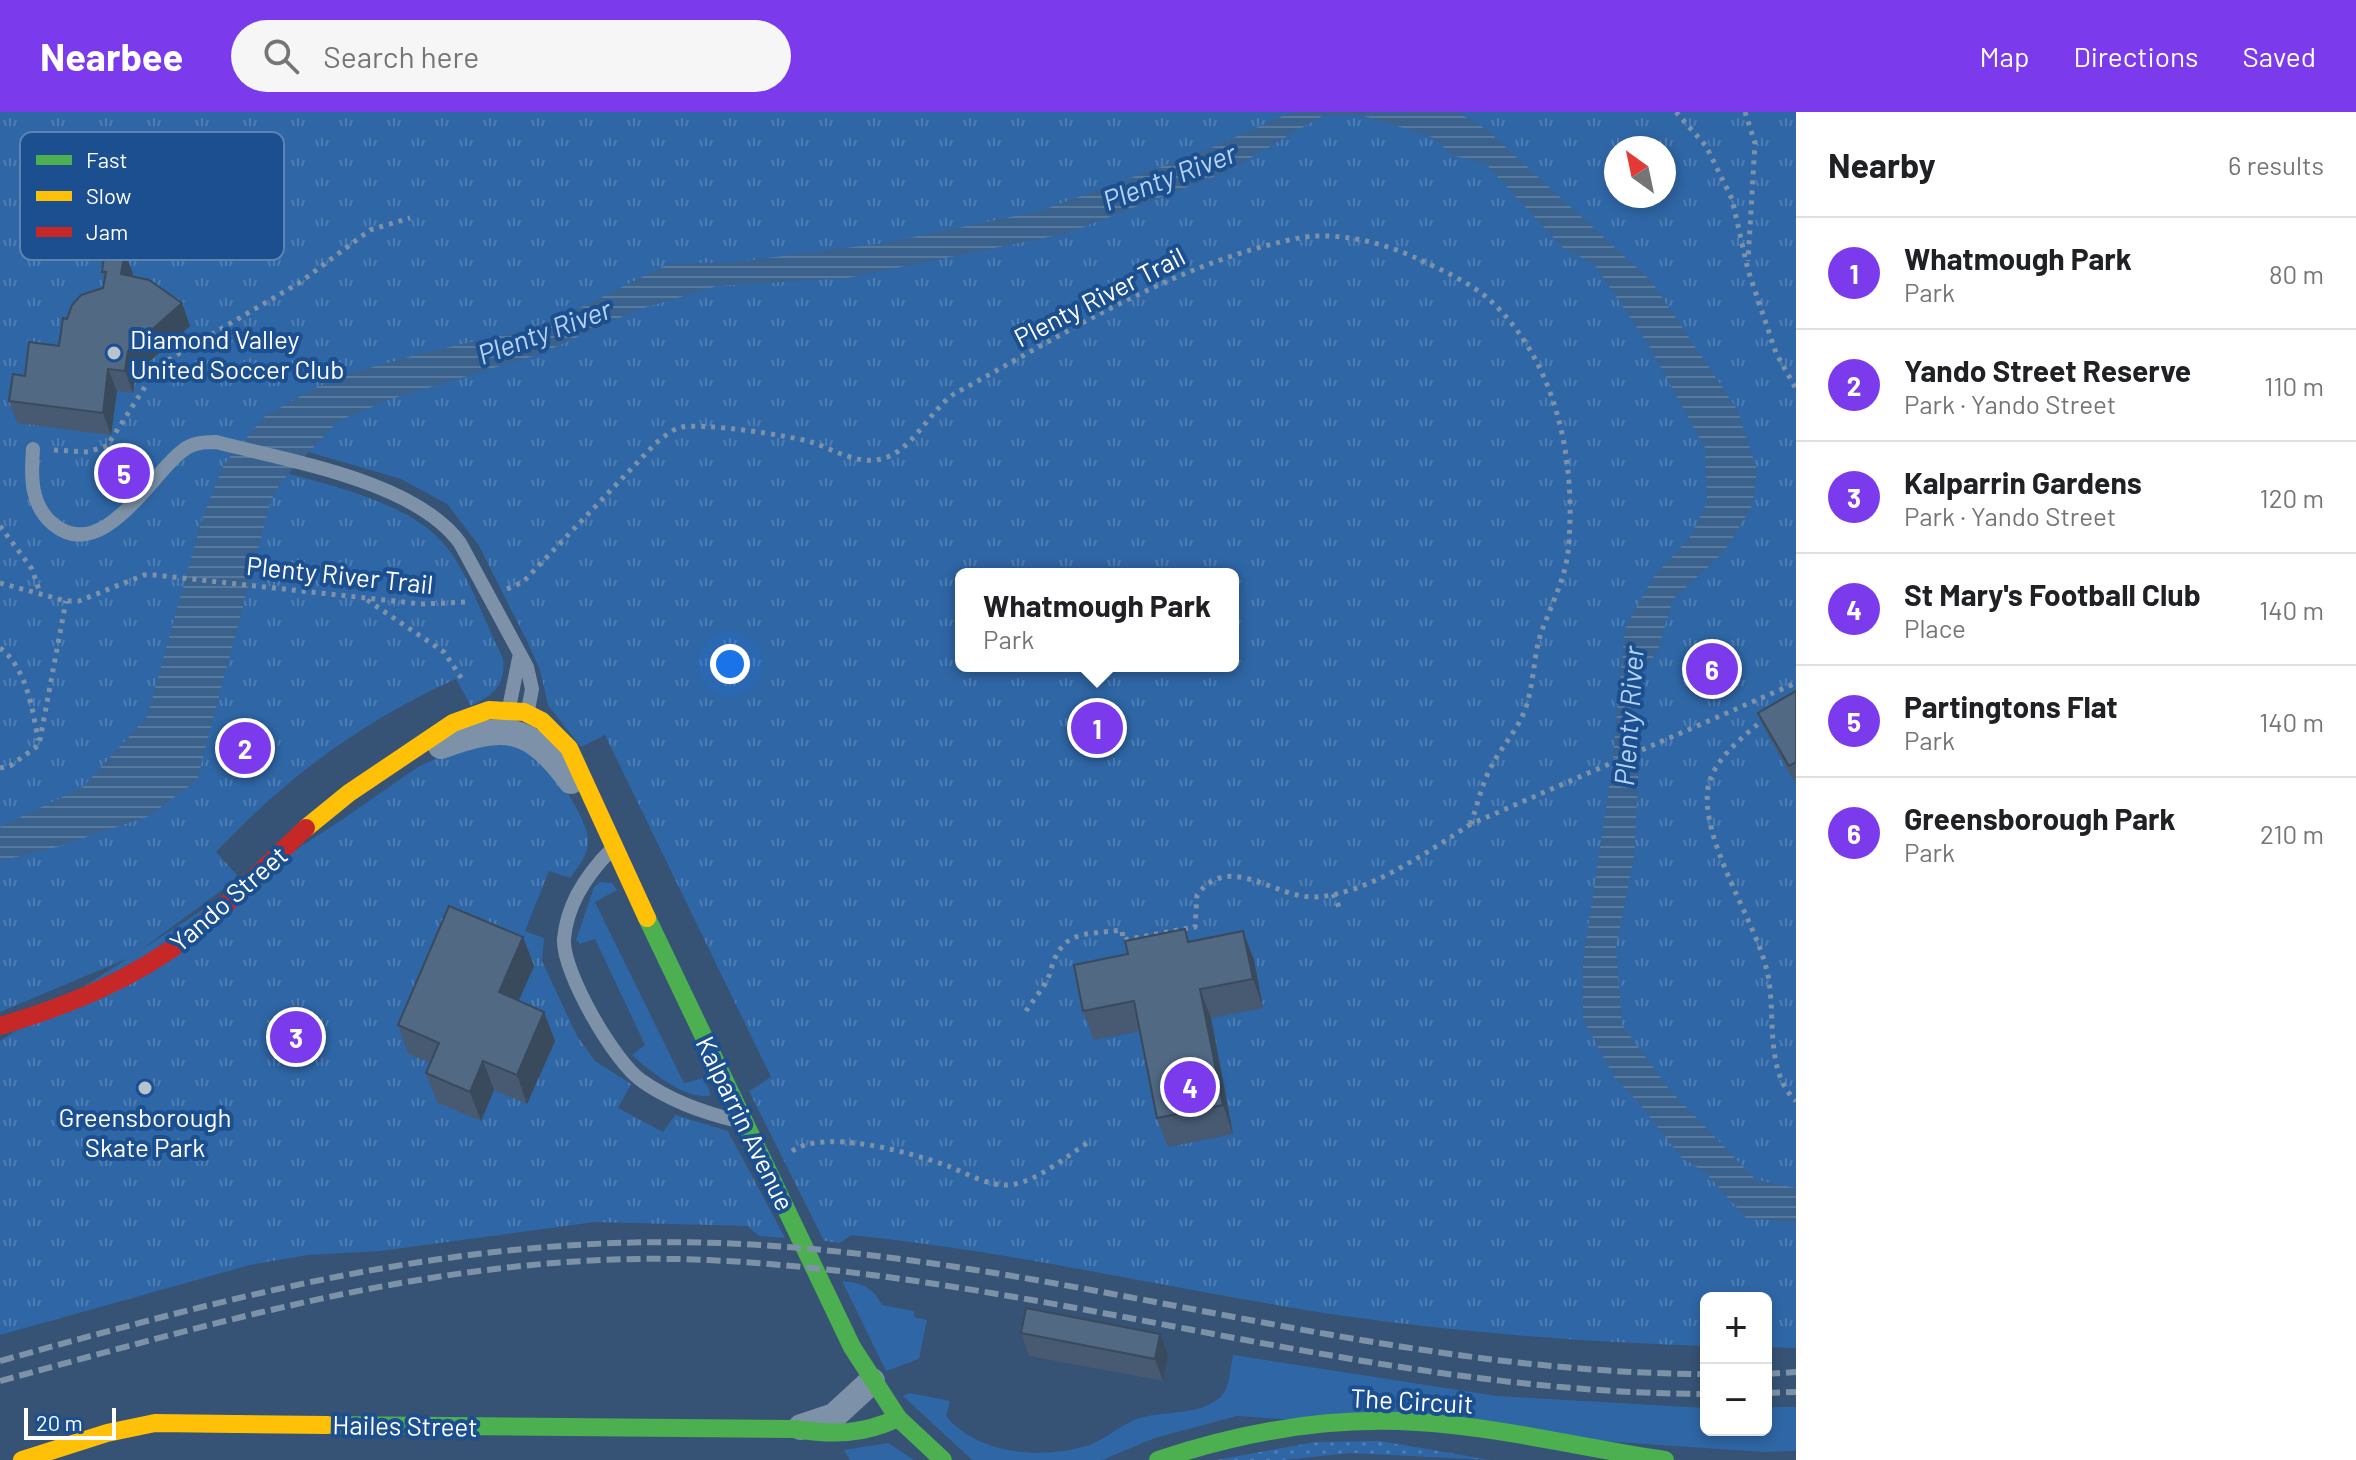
<!DOCTYPE html>
<html lang="en">
<head>
<meta charset="utf-8">
<style>
	:root { --surface:#fff; --page:#f6f6f6; --text:#202124; --muted:#757577; --line:#e0e0e0; --accent:#7c3aed }
	body { margin:0; font-family:Barlow,sans-serif; background:var(--page); color:var(--text) }
	.controls { position:absolute; right:24px; bottom:24px; display:grid; overflow:hidden; border-radius:12px; box-shadow:0 4px 12px #0003 }
	.controls button { width:72px; height:72px; display:grid; place-items:center; padding:0; border:0; border-bottom:2px solid var(--line); background:var(--surface); color:var(--text); font:40px sans-serif }
	.compass { position:absolute; left:1604px; top:24px; width:72px; height:72px; border-radius:50%; background:var(--surface); box-shadow:0 4px 12px #0003; rotate:327deg }
	.scale { position:absolute; left:24px; bottom:20px; width:92px; box-sizing:border-box; padding-left:8px; border:4px solid #fff; border-top:0; font-size:22px; line-height:28px; white-space:nowrap; color:#fff; -webkit-text-stroke:6px #1b4f8f; paint-order:stroke }
	.you { position:absolute; left:730px; top:552px; width:28px; height:28px; margin:-20px; border:6px solid #fff; border-radius:50%; background:#1a73e8; box-shadow:0 0 0 12px #1a73e833 }
	.badge { display:grid; place-items:center; width:52px; height:52px; border-radius:50%; background:var(--accent); color:#fff; font-size:26px; font-weight:700 }
	.pin { position:absolute; translate:-50% -50%; border:4px solid #fff; box-shadow:0 2px 8px #0006 }
	.popup { position:absolute; left:955px; top:456px; width:284px; height:104px; box-sizing:border-box; display:grid; place-content:center; border-radius:12px; background:var(--surface); filter:drop-shadow(0 2px 6px #0005); font-size:26px; white-space:nowrap; color:var(--muted) }
	.popup b { font-size:30px; color:var(--text) }
	.popup::after { content:''; position:absolute; left:50%; top:100%; margin-left:-16px; border:16px solid transparent; border-top-color:var(--surface) }
	.list { margin:0; padding:0; list-style:none }
	h2 { display:flex; justify-content:space-between; align-items:center; height:104px; margin:0; padding:0 32px; font-size:34px }
	h2 small { font-size:26px; font-weight:400; color:var(--muted) }
	.list li { display:grid; grid-template-columns:52px 1fr auto; gap:24px; align-items:center; box-sizing:border-box; height:112px; padding:0 32px; border-top:2px solid var(--line) }
	.list b { display:block; font-size:30px; white-space:nowrap }
	.list p { margin:0; font-size:26px; white-space:nowrap; color:var(--muted) }
	.list em { font-size:26px; font-style:normal; color:var(--muted) }
	.icon { flex:none; width:44px; height:44px; fill:none; stroke:currentColor; stroke-width:2; stroke-linecap:round; stroke-linejoin:round }
	.map { position:relative; flex:none; width:1796px; height:1348px; overflow:hidden }
	header { display:flex; align-items:center; gap:48px; box-sizing:border-box; height:112px; padding:0 40px; background:var(--accent); color:#fff }
	header strong { font-size:38px }
	nav { display:flex; gap:44px; margin-inline-start:auto; font-size:28px }
	.search { width:560px; height:72px; background:var(--page); display:flex; align-items:center; gap:20px; box-sizing:border-box; padding:0 28px; border-radius:44px; color:var(--muted); font-size:30px }
	main { display:flex }
	aside { flex:1; background:var(--surface) }
	.map>svg:first-child { display:block }
	.grass { fill:#2f66a5 }
	.park { fill:url(#park-tufts); fill-rule:evenodd }
	.garden { fill:url(#garden-dots) }
	.water { fill:url(#water-rules) }
	.lines { fill:none; stroke-linecap:round; stroke-linejoin:round }
	.path { stroke:#7d92a8; stroke-width:5; stroke-dasharray:4 6; stroke-linecap:butt }
	.lane { stroke:#7d92a8; stroke-width:14 }
	.street { stroke:#7d92a8; stroke-width:26 }
	.fast { stroke:#4caf50; stroke-width:18 }
	.slow { stroke:#ffc107; stroke-width:18 }
	.jam { stroke:#c62828; stroke-width:18 }
	.rail { stroke:#7e92a7; stroke-width:6; stroke-dasharray:14 6; stroke-linecap:butt }
	.wall { fill:#475a72 }
	.shaded-wall { fill:#394a5c }
	.building { fill:#526984; stroke:#394a5c; stroke-width:2 }
	.poi-dot { fill:#b9c2ce; stroke:#1b4f8f; stroke-width:3 }
	.labels { text-anchor:middle; dominant-baseline:central; stroke-width:8; stroke-linejoin:round; paint-order:stroke }
	.street-label { font-size:26px; fill:#fff; stroke:#1b4f8f }
	.poi-label { font-size:26px; fill:#fff; stroke:#1b4f8f; text-anchor:start }
	.water-label { font-size:28px; font-style:italic; fill:#b5d3f5; stroke:#1b4f8f }
	.key { fill:#1b4f8f; stroke:#5f84b1; stroke-width:2 }
	.key-label { font-size:22px; fill:#fff }
</style>
</head>
<body>
<header>
<strong>Nearbee</strong>
<div class="search"><svg class="icon" aria-label="search" viewBox="0 0 24 24"><circle cx="10" cy="10" r="6"/><path d="M15 15l6 6"/></svg>Search here</div>
<nav><a>Map</a><a>Directions</a><a>Saved</a></nav>
</header>
<main>
<div class="map">
<svg width="1796" height="1348" viewBox="0 0 1796 1348">
	<defs>
		<pattern id="park-tufts" width="24" height="20" patternUnits="userSpaceOnUse" patternTransform="scale(2)"><rect width="24" height="20" fill="#2f66a5"/><path d="M3 7l-1-3M5 7V3M7 7l1-3M15 17l-1-3M17 17v-4M19 17l1-3" fill="none" stroke="#4e7db2"/></pattern>
		<pattern id="garden-dots" width="8" height="8" patternUnits="userSpaceOnUse" patternTransform="scale(2)"><rect width="8" height="8" fill="#2f66a5"/><path d="M2 2h.1M6 6h.1" fill="none" stroke="#4e7db2" stroke-width="1.8" stroke-linecap="round"/></pattern>
		<pattern id="water-rules" width="6" height="5" patternUnits="userSpaceOnUse" patternTransform="scale(2)"><rect width="6" height="5" fill="#3b618d"/><path d="M0 2.5h6" fill="none" stroke="#58799e"/></pattern>
	</defs>
	<rect width="100%" height="100%" fill="#365274"/>
	<g class="grass">
		<path d="M600 770 612 771 617 778 595 790 684 971 704 966 711 983C689 991 647 957 632 943L645 933 595 827 580 832 576 828 594 775Z"/>
		<path d="M842 1169C862 1171 873 1175 882 1193L914 1199V1205L927 1208 919 1247 886 1259Z"/>
		<path d="M1233 1243 1497 1284 1706 1296V1318H1766V1295H1796V1339L1762 1340 1237 1304 1155 1326 1102 1348H972L903 1284 910 1281 950 1289 946 1304C979 1344 1046 1348 1092 1332 1108 1325 1123 1311 1140 1306 1164 1299 1196 1303 1217 1288 1230 1280 1230 1257 1233 1243Z"/>
		<polygon points="888,1331 914,1348 850,1348 844,1338"/>
	</g>
	<g class="park">
		<path d="M0 0H1796V1236L1766 1235V1186H1706V1234C1581 1230 1454 1220 1331 1202 1170 1177 1012 1139 851 1123L840 1131 824 1129 749 979 771 965 605 623 581 635 548 593 540 558 528 531 478 432 447 392 401 367 271 329 254 352C312 370 404 385 444 432 466 456 487 515 503 546 506 574 494 582 471 594L456 567C362 609 287 665 216 740L237 763 229 773 131 845 0 900ZM1616 36H1664V84H1616ZM961 462H1233V554H961Z"/>
		<path d="M470 630C486 631 511 629 526 635 547 643 587 706 588 727 589 743 578 755 570 766L549 759 525 819 544 826 542 849 577 924 595 949 631 972 618 996 663 1020 675 1003 728 1019 785 1126 759 1124 747 1114 595 1110 380 1139 308 1143 250 1153 0 1223V929L340 709 418 655Z"/>
	</g>
	<polygon class="garden" points="1380,1329 1491,1348 1350,1341 1283,1348 1216,1348 1315,1330"/>
	<polygon class="water" points="1292,0 1457,0 1487,18 1651,169 1737,297 1757,358 1752,394 1723,441 1673,487 1658,538 1632,574 1630,594 1639,605 1640,630 1634,745 1616,835 1622,913 1669,977 1756,1068 1796,1076 1796,1110 1746,1106 1707,1062 1681,1045 1639,991 1614,965 1583,907 1583,849 1612,656 1625,517 1652,467 1690,425 1707,391 1705,336 1648,232 1594,152 1563,136 1485,51 1454,44 1432,25 1364,4 1322,4 1226,60 1068,121 847,166 717,174 637,198 540,242 391,287 338,309 281,370 271,388 197,668 149,704 57,735 0,749 0,715 83,675 147,605 202,407 224,352 265,304 317,275 355,260 423,241 526,218 570,201 668,152 736,150 885,131 1040,99 1204,39"/>
	<g class="lines">
		<g class="path">
			<polyline points="1676,0 1706,34 1732,87 1748,158 1776,241 1796,277"/>
			<polyline points="1745,0 1755,31 1748,149"/>
			<polyline points="54,338 88,340 107,334 150,267 168,248 299,171 370,118 410,106"/>
			<polyline points="0,414 32,457 40,481"/>
			<polyline points="0,471 66,489 79,489 144,463 155,463 421,492 467,490"/>
			<path d="M507 477 523 470 656 331C664 325 672 317 682 315 705 311 787 323 811 330 833 337 856 353 881 347 912 340 929 299 954 282 1063 223 1171 153 1294 127 1333 118 1383 130 1418 147 1442 158 1471 171 1491 189 1558 252 1577 352 1568 440 1565 467 1550 496 1541 521 1533 546 1534 573 1525 598 1517 619 1501 635 1491 655 1482 672 1477 693 1471 712L1796 571"/>
			<polyline points="367,488 444,540 464,570"/>
			<path d="M0 536C26 555 33 598 38 628"/>
			<path d="M1765 606C1743 625 1713 647 1708 676 1700 727 1753 805 1766 855 1778 897 1762 957 1796 989"/>
			<polyline points="0,656 10,654 39,633 66,489"/>
			<polyline points="1333,782 1341,799"/>
			<path d="M1026 899C1033 888 1046 874 1050 861 1061 818 1082 823 1122 818L1123 828 1195 815 1197 783C1230 739 1275 787 1316 785 1368 782 1429 739 1471 712"/>
			<path d="M792 1039C826 1016 912 1041 948 1054 965 1061 989 1074 1007 1073 1035 1072 1066 1044 1089 1030"/>
		</g>
		<g class="lane">
			<path d="M33 337C31 364 30 393 53 412 102 453 151 363 181 340 191 331 203 330 216 330 289 349 415 369 460 431L527 555 532 577 528 598"/>
			<polyline points="509,596 519,546"/>
			<path d="M612 737C587 762 567 791 564 827 562 860 615 951 642 969 672 990 704 1001 738 1009"/>
		</g>
		<g class="street">
			<path d="M441 634C505 611 529 612 571 669"/>
			<polyline points="801,1315 834,1304 872,1269"/>
		</g>
		<g class="fast">
			<polyline points="647,806 852,1235 898,1306 943,1348"/>
			<path d="M327 1313 794 1317C833 1323 862 1323 898 1306"/>
			<path d="M1158 1348C1242 1320 1328 1304 1417 1310 1501 1315 1582 1336 1665 1348"/>
		</g>
		<g class="slow">
			<polyline points="306,716 349,681 453,611 489,598 524,600 542,609 569,636 647,806"/>
			<polyline points="22,1348 107,1321 155,1311 327,1313"/>
		</g>
		<path class="jam" d="M0 914C67 894 132 868 188 825 230 792 267 752 306 716"/>
		<g class="rail">
			<path d="M0 1249C258 1177 488 1116 760 1133 1079 1153 1384 1261 1706 1262"/>
			<polyline points="1766,1262 1796,1260"/>
			<path d="M0 1269C232 1206 464 1137 708 1148 1044 1164 1368 1281 1706 1282"/>
			<polyline points="1766,1281 1796,1280"/>
		</g>
	</g>
	<g class="wall">
		<polygon points="102,160 133,162 132,164 182,191 190,214 136,261 133,281 117,279 111,323 17,311 9,289 25,264 59,234 67,207 103,176 105,167"/>
		<polygon points="1796,579 1796,668 1794,669 1764,616 1758,601"/>
		<polygon points="1243,819 1254,848 1263,896 1211,906 1233,1022 1168,1035 1157,1006 1140,919 1094,928 1083,899 1190,829"/>
		<polygon points="523,825 534,854 518,889 555,929 527,992 494,978 481,1009 437,990 426,961 430,951 408,942 398,913"/>
		<polygon points="1021,1221 1168,1244 1163,1269 1029,1244"/>
	</g>
	<g class="shaded-wall">
		<polygon points="125,139 133,162 129,184 121,162"/>
		<polygon points="182,191 190,214 136,261 133,281 125,259 128,239"/>
		<polygon points="108,257 117,279 111,323 103,301"/>
		<polygon points="1243,819 1254,848 1263,896 1253,867"/>
		<polygon points="523,825 534,854 510,909 499,880"/>
		<polygon points="1200,877 1211,906 1233,1022 1223,993"/>
		<polygon points="544,900 555,929 527,992 517,963"/>
		<polygon points="483,949 494,978 481,1009 470,980"/>
		<polygon points="1160,1222 1168,1244 1163,1269 1155,1247"/>
	</g>
	<g class="building">
		<polygon points="105,136 125,139 121,162 149,168 182,191 128,239 125,259 108,257 103,301 9,289 13,262 25,264 29,230 59,234 63,206 67,207 72,193 81,183 103,176 106,160 102,160"/>
		<polygon points="1796,579 1796,650 1789,654 1758,601"/>
		<polygon points="449,794 523,825 499,880 544,900 517,963 483,949 470,980 426,961 439,931 398,913"/>
		<polygon points="1185,817 1188,830 1243,819 1253,867 1200,877 1223,993 1157,1006 1134,889 1083,899 1074,853 1128,842 1125,829"/>
		<polygon points="1026,1196 1160,1222 1155,1247 1021,1221"/>
	</g>
	<g class="poi-dot">
		<circle cx="114" cy="241" r="8"/>
		<circle cx="145" cy="976" r="8"/>
	</g>
	<g class="labels">
		<g class="street-label">
			<text transform="translate(1099 184) rotate(-27)">Plenty River Trail</text>
			<text transform="translate(340 462) rotate(6)">Plenty River Trail</text>
			<text transform="translate(228 786) rotate(-41)">Yando Street</text>
			<text transform="translate(746 1011) rotate(64)">Kalparrin Avenue</text>
			<text transform="translate(1412 1288) rotate(3)">The Circuit</text>
			<text transform="translate(405 1313) rotate(1)">Hailes Street</text>
		</g>
		<g class="poi-label">
			<text x="130" y="226">Diamond Valley<tspan x="130" dy="30">United Soccer Club</tspan></text>
			<text x="145" y="1004" text-anchor="middle">Greensborough<tspan x="145" dy="30">Skate Park</tspan></text>
		</g>
		<g class="water-label">
			<text transform="translate(1169 64) rotate(-21)">Plenty River</text>
			<text transform="translate(544 219) rotate(-20)">Plenty River</text>
			<text transform="translate(1628 604) rotate(-86)">Plenty River</text>
		</g>
	</g>
	<rect x="20" y="20" width="264" height="128" rx="12" class="key"/>
	<rect x="36" y="43" width="36" height="10" fill="#4caf50"/>
	<rect x="36" y="79" width="36" height="10" fill="#ffc107"/>
	<rect x="36" y="115" width="36" height="10" fill="#c62828"/>
	<g class="key-label">
		<text x="86" y="56">Fast</text>
		<text x="86" y="92">Slow</text>
		<text x="86" y="128">Jam</text>
	</g>
</svg>
<div class="controls">
<button>+</button>
<button>−</button>
</div>
<svg class="compass" viewBox="-18 -18 36 36"><path d="M0-13l5 13h-10z" fill="#e53935"/><path d="M0 13l5-13h-10z" fill="#757577"/></svg>
<div class="scale">20 m</div>
<div class="you"></div>
<div class="pin badge" style="left:1097px;top:616px">1</div>
<div class="popup"><b>Whatmough Park</b>Park</div>
<div class="pin badge" style="left:245px;top:636px">2</div>
<div class="pin badge" style="left:296px;top:925px">3</div>
<div class="pin badge" style="left:1190px;top:975px">4</div>
<div class="pin badge" style="left:124px;top:361px">5</div>
<div class="pin badge" style="left:1712px;top:557px">6</div>
</div>
<aside>
<h2>Nearby<small>6 results</small></h2>
<ul class="list">
<li><span class="badge">1</span><div><b>Whatmough Park</b><p>Park</p></div><em>80 m</em></li>
<li><span class="badge">2</span><div><b>Yando Street Reserve</b><p>Park · Yando Street</p></div><em>110 m</em></li>
<li><span class="badge">3</span><div><b>Kalparrin Gardens</b><p>Park · Yando Street</p></div><em>120 m</em></li>
<li><span class="badge">4</span><div><b>St Mary's Football Club</b><p>Place</p></div><em>140 m</em></li>
<li><span class="badge">5</span><div><b>Partingtons Flat</b><p>Park</p></div><em>140 m</em></li>
<li><span class="badge">6</span><div><b>Greensborough Park</b><p>Park</p></div><em>210 m</em></li>
</ul>
</aside>
</main>
</body>
</html>
